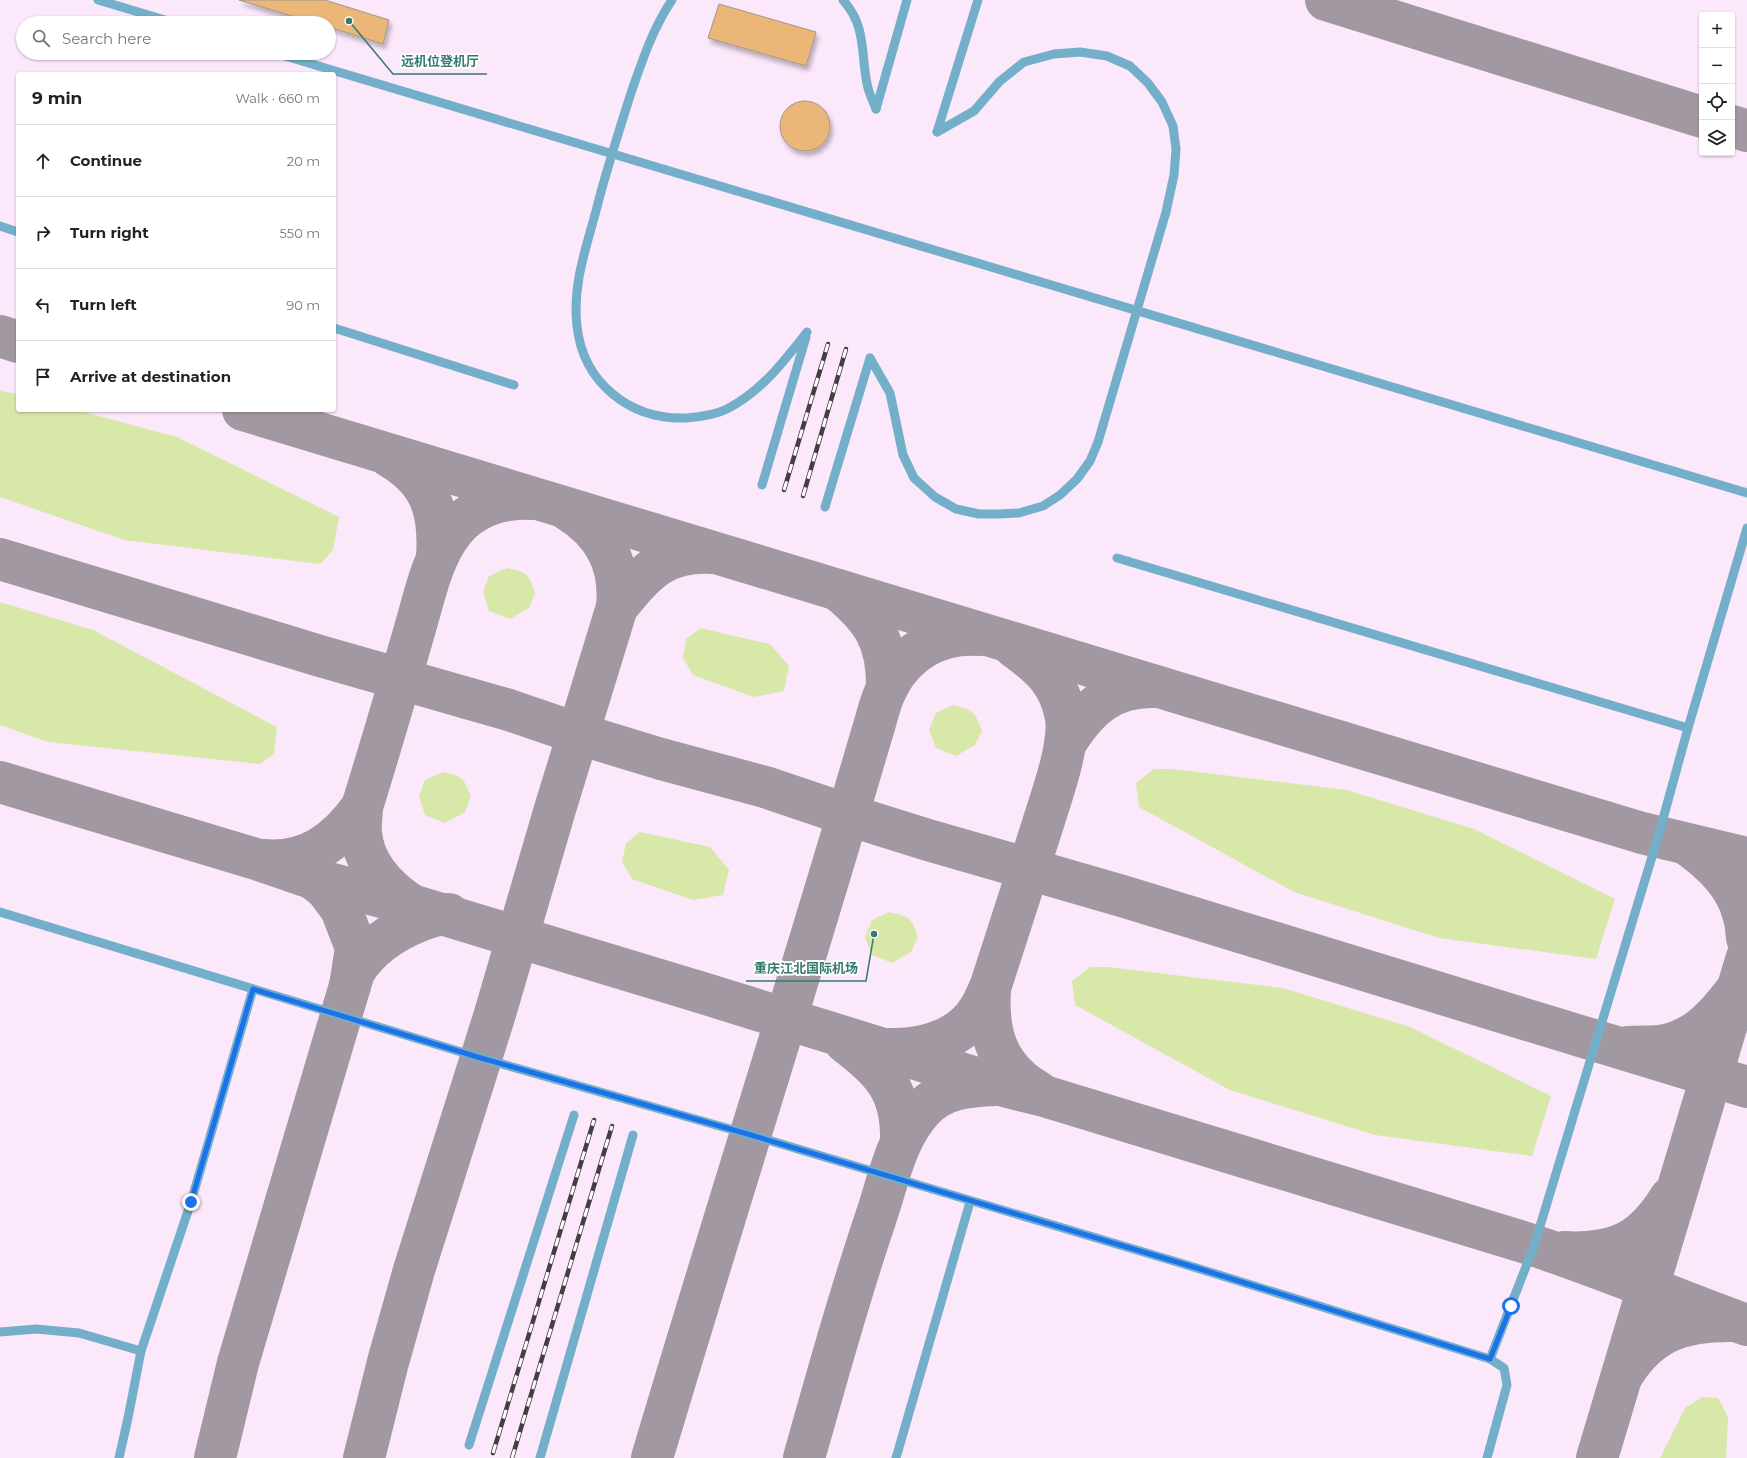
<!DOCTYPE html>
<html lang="en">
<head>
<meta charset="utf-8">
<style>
	:root { --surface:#fff; --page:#f6f6f6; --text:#222; --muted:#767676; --line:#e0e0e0 }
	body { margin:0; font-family:Montserrat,"Noto Sans SC",sans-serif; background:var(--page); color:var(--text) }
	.controls { position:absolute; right:12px; top:12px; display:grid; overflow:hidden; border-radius:4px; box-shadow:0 1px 3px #0004 }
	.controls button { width:36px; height:36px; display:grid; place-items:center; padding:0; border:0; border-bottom:1px solid var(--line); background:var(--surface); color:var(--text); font:20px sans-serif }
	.stop { position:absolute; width:12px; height:12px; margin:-9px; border:3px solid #1a73e8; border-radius:50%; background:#fff }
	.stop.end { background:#1a73e8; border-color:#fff; box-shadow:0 1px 4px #0008 }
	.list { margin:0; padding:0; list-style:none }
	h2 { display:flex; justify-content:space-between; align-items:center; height:52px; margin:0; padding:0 16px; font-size:17px }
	h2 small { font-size:13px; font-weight:400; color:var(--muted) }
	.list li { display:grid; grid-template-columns:26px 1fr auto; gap:12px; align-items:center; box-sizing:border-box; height:72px; padding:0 16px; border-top:1px solid var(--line) }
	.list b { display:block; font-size:15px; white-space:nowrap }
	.list em { font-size:13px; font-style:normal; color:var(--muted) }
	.icon { flex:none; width:22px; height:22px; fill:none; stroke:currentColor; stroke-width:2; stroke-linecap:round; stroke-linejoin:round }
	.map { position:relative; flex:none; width:1747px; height:1458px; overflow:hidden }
	.search { position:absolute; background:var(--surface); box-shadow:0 1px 3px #0004; left:16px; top:16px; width:320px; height:44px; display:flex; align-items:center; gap:10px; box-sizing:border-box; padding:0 14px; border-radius:22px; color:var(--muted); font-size:15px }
	.panel { position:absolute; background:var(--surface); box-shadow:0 1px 3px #0004; left:16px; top:72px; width:320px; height:340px; border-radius:4px }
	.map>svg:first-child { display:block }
	.built { fill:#fce8fb; fill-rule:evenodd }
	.green { fill:#d7e8a9 }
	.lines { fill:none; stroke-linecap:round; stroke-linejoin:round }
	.taxiway { stroke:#a298a1; stroke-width:42 }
	.building { fill:#eab778; stroke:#a29689; filter:url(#shadow) }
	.lane { stroke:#74afc9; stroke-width:9 }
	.rail-casing { stroke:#443e44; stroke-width:4.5 }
	.rail { stroke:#fff; stroke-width:3; stroke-dasharray:9; stroke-linecap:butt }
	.route { stroke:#1a73e8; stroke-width:5 }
	.leader { fill:none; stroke:#347a71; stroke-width:1.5 }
	.callout-dot { fill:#347a71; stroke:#fff; stroke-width:1.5 }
	.callout-label { font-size:13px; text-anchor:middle; font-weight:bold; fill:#347a71; stroke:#fff; stroke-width:4; stroke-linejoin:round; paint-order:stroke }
</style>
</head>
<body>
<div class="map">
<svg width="1747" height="1458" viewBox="0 0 1747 1458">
	<defs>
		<filter id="shadow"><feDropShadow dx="2.5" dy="4.5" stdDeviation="2" flood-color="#0004"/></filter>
	</defs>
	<rect width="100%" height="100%" fill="#fff3fe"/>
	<path class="built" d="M0 0H1747V1458H0ZM1702 15H1732V153H1702ZM23 23H329V53H23ZM18 74H334V410H18Z"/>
	<g class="green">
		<polygon points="0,391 18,394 18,410 77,410 177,437 339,517 333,550 320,564 124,540 0,497"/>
		<path d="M507 568C527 572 529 574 535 593L529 608 510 619 489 611 483 592 489 576Z"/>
		<polygon points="0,602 93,630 277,727 274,754 260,764 48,742 0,725"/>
		<polygon points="700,628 770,644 789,666 784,691 754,697 693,675 683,658 686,639"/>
		<path d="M953 705C973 710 975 712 982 731L975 745 956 756 936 748 929 730 936 713Z"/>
		<polygon points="1154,769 1172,769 1347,790 1474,829 1615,899 1596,959 1439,938 1294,892 1139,807 1136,783"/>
		<path d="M443 772C462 776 464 778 471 797L465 812 445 823 425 815 419 796 425 780Z"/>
		<polygon points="640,832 710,847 729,870 723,895 693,900 632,879 622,862 626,843"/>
		<path d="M889 912C910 917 911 917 918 937L911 952 892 963 872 955 865 937 872 920Z"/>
		<polygon points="1090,967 1108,967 1283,988 1410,1027 1551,1096 1532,1156 1375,1135 1230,1090 1075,1005 1072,981"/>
		<polygon points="1702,1397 1718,1398 1728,1417 1726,1458 1660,1458 1685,1408"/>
	</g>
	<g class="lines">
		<g class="taxiway">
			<polyline points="1326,0 1702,117"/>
			<polyline points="1732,126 1747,131"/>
			<polyline points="0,336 18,342"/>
			<polyline points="243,410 1642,833 1747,858"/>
			<path d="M390 457C431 481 440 511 437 557"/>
			<polyline points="0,559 320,656 509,710 579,734 661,759 765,787 848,815 928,840 1122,896 1747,1087"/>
			<path d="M838 590C873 618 888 642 887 688"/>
			<path d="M617 607C646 572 663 550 713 553"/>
			<path d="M1065 744C1088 707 1112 685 1157 687"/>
			<path d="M0 782 259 860 314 879 415 906 706 994 996 1084 1044 1096 1523 1242C1599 1266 1672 1298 1747 1325"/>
			<path d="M1688 845C1712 862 1736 884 1743 914 1746 922 1746 930 1747 938"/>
			<path d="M263 860C307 864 337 842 362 807"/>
			<polyline points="314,879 326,889 341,909 356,948 350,986"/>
			<path d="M410 904C385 887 363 864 361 832 360 824 362 815 362 807 380 749 397 691 414 632 424 599 431 559 453 531 472 507 502 497 532 499"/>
			<path d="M990 988C988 1024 992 1053 1019 1078 1026 1085 1035 1089 1042 1095"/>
			<path d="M845 1042C882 1071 902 1089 901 1140"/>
			<path d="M1628 1047C1639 1046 1649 1047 1660 1046 1694 1041 1714 1019 1734 993"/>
			<path d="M890 1049C924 1050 962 1039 980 1008 984 1002 986 995 990 988 1007 936 1024 883 1041 830 1050 800 1070 748 1066 718 1060 683 1042 667 1014 647"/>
			<path d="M1564 1252C1615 1255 1643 1242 1670 1198"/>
			<path d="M1624 1373C1650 1331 1685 1320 1733 1321"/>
			<path d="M215 1458 238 1363 354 972C369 947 392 932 419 921 430 917 438 914 449 914"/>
			<path d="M364 1458 388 1362 414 1270 494 1017 555 809 617 607C621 565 605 533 568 510"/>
			<path d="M652 1458C724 1216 801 976 872 733 877 718 880 700 888 686 906 651 940 632 979 635"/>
			<path d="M804 1458C827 1376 850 1294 877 1214 889 1178 896 1138 923 1109 942 1088 969 1086 995 1085"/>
			<polyline points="1597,1458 1747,957"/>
		</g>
	</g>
	<g class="building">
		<polygon points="239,0 325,0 389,20 383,44 329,27 329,23 315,23"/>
		<polygon points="719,4 816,32 806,66 708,38"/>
		<circle cx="805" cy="126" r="25"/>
	</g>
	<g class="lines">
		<g class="lane">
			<polyline points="98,0 175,23"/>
			<path d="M672 0C653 28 642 61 631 93 619 131 607 168 597 207 587 246 572 284 577 326 583 382 629 420 686 418 700 417 715 415 727 409 762 391 784 361 807 332"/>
			<path d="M843 0C868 28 860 56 868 88 870 95 873 102 876 109"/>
			<polyline points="275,53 1747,493"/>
			<polyline points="876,109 907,0"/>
			<polyline points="937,132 978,0"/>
			<polyline points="0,226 18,232"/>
			<polyline points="334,328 514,385"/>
			<polyline points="870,358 890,393 903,455 914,478 935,497 956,509 979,514 998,514 1019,513 1043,506 1060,495 1077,479 1090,461 1098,442 1166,212 1174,175 1176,149 1173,126 1162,102 1148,83 1130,66 1107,56 1080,52 1054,54 1024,62 1000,81 974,111 937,132"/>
			<polyline points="762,485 806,337"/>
			<polyline points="825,507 870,358"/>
			<polyline points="1117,558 1688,728"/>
			<polyline points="0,912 481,1058 751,1135 1187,1265 1490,1359 1504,1368 1507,1385 1487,1458"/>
			<polyline points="0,1332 36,1329 79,1333 141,1351"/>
			<polyline points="1490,1359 1534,1246 1658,837 1688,728 1747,528"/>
			<polyline points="469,1445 574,1115"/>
			<polyline points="119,1458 128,1418 141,1351 191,1202 253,989"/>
			<polyline points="540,1458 633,1135"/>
			<polyline points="896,1458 970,1202"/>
		</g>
		<defs>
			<g id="rail">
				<polyline points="784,490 828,344"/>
				<polyline points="803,496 846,349"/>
				<polyline points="493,1453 594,1120"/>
				<polyline points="512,1458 612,1126"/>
			</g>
		</defs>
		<use href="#rail" class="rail-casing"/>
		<use href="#rail" class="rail"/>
	</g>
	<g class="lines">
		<polyline class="route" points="191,1202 253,989 481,1058 751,1135 1187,1265 1490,1359 1511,1306"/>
	</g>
	<path class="leader" d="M349 21L393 74H487M874 934L866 981H746"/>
	<g class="callout-dot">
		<circle cx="349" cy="21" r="4"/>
		<circle cx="874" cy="934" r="4"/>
	</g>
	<g class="callout-label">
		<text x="440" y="66">远机位登机厅</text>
		<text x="806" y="973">重庆江北国际机场</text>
	</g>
</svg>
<div class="controls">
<button>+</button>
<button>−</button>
<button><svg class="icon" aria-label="locate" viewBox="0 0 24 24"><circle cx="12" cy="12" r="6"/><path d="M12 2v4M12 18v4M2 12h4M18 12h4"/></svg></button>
<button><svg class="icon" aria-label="layers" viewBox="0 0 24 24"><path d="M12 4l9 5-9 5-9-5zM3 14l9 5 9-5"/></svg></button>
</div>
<div class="stop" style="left:1511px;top:1306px"></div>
<div class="stop end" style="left:191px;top:1202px"></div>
<div class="search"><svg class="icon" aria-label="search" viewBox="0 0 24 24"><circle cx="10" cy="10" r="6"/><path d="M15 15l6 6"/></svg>Search here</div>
<section class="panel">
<h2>9 min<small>Walk · 660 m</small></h2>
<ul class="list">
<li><svg class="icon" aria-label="ahead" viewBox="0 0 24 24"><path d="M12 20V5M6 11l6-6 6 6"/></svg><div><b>Continue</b></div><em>20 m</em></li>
<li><svg class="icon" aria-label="right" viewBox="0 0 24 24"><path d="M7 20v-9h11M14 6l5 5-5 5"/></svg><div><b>Turn right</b></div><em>550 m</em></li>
<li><svg class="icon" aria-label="left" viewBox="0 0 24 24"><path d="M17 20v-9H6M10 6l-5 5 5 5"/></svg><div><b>Turn left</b></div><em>90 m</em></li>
<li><svg class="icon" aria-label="arrive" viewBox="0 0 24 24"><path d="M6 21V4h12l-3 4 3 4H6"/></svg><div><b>Arrive at destination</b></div></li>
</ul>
</section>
</div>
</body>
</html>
